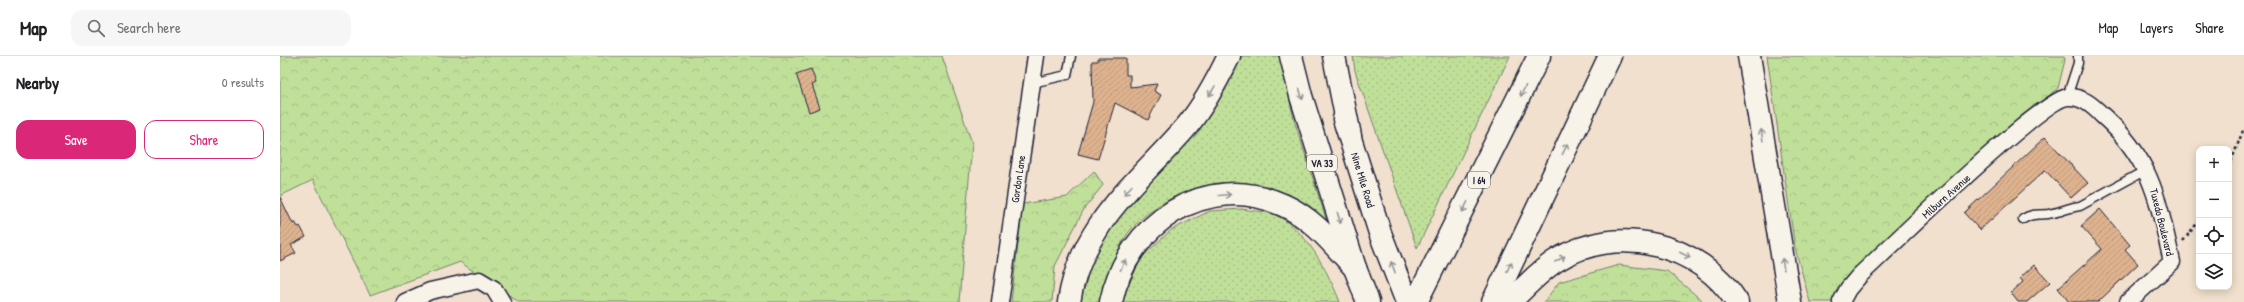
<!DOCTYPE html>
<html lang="en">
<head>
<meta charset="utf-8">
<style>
	:root { --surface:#fff; --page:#f6f6f6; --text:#202124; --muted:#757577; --line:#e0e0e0; --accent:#db2777 }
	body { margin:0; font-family:"Patrick Hand",sans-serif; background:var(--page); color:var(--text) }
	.controls { position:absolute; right:12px; bottom:12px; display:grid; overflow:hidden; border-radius:8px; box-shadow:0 2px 10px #0003 }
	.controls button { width:36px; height:36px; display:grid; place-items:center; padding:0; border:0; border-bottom:1px solid var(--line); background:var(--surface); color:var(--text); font:20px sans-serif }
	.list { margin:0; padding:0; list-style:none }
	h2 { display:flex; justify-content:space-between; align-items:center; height:52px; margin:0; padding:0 16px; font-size:17px }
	h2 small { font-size:13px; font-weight:400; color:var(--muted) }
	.actions { display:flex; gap:8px; padding:12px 16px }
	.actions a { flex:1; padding:9px 0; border:1px solid var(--accent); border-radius:12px; text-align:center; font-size:14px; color:var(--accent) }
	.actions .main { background:var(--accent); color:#fff }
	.icon { flex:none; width:22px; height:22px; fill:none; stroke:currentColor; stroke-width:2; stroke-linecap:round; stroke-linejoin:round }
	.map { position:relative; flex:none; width:1964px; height:246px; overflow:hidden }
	header { display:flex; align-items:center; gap:24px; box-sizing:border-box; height:56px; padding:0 20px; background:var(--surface); border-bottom:1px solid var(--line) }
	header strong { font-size:19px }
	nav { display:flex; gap:22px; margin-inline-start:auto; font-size:14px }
	.search { width:280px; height:36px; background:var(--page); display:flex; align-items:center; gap:10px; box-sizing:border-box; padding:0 14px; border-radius:12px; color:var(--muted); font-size:15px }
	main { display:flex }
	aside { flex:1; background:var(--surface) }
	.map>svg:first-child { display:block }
	.grass { fill:url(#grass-dots); stroke:#71816a }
	.forest { fill:url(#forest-crowns); stroke:#71816a }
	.building { fill:url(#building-hatch); stroke:#22223b }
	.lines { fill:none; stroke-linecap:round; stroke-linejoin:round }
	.service-casing { stroke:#22223b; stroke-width:11 }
	.minor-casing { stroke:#22223b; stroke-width:19 }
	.primary-casing { stroke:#22223b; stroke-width:25 }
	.motorway-casing { stroke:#22223b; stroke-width:25 }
	.path { stroke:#22223b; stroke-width:2.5; stroke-dasharray:3 3; stroke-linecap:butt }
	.service { stroke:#f7f3e8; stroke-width:8 }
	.minor { stroke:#f7f3e8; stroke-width:16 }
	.primary { stroke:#f7f3e8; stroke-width:22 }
	.motorway { stroke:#f7f3e8; stroke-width:22 }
	.oneway { stroke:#97959a }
	.labels { text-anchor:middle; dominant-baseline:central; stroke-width:3.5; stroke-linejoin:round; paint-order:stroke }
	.shield { fill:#f7f3e8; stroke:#62616f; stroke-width:1 }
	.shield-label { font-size:10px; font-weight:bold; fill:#22223b }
	.street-label { font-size:11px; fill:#22223b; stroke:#f7f3e8 }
</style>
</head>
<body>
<header>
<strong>Map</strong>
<div class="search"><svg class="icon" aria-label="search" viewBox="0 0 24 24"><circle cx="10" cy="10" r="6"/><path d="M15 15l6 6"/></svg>Search here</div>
<nav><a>Map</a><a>Layers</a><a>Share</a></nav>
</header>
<main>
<aside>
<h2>Nearby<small>0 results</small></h2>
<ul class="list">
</ul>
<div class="actions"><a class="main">Save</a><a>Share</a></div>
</aside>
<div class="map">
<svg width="1964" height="246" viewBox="0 0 1964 246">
	<defs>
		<pattern id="grass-dots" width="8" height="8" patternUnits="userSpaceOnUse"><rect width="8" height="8" fill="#c0e099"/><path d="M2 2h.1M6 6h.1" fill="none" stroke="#a5c085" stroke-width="1.8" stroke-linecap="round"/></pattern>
		<pattern id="forest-crowns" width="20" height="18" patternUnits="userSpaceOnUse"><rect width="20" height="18" fill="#c0e099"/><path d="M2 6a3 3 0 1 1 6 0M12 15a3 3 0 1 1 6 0" fill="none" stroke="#a5c085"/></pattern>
		<pattern id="building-hatch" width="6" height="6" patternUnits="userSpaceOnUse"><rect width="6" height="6" fill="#deb28e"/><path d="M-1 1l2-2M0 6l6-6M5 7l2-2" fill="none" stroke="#be997b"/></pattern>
	</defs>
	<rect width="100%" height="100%" fill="#f0e0cd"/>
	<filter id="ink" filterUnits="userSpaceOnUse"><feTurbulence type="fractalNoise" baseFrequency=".025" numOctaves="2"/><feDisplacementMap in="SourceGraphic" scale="8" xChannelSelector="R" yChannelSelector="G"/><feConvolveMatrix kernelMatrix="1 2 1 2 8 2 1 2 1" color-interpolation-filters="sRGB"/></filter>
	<g filter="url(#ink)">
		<g class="grass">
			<path d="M960 0H999L1015 67 1048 169C1036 160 1024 148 1011 141 961 115 894 128 855 169 836 188 828 221 821 246H800C805 223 811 204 822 183 836 158 858 139 877 119 912 81 941 48 960 0Z"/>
			<polygon points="1073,0 1230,0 1137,192 1075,15"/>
			<path d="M962 153C972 155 983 155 993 158 1025 170 1048 216 1060 246H843V241L862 201 891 174 930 155Z"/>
		</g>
		<g class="forest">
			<polygon points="0,0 662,0 692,87 679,246 239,246 180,206 90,239 33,124 0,140"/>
			<polygon points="1487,0 1784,0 1785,4 1778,32 1670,125 1566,221 1559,246 1530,246 1515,192"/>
			<polygon points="814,115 823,129 804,153 775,210 772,246 731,246 743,148 787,141"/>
			<polygon points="1339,209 1387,215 1424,246 1264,246 1279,226"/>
		</g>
		<g class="building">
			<polygon points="818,2 846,2 846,19 850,19 850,31 877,28 874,35 881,39 868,64 835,47 818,103 798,98 813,46 812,5 818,5"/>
			<polygon points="531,13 536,27 532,29 540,52 529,56 516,18"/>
			<polygon points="1765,81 1808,127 1791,142 1765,114 1700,174 1684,157"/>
			<polygon points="0,141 13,168 15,166 18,171 20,170 26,181 11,189 16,197 0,205"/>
			<polygon points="1820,153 1850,189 1845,193 1858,208 1818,246 1789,246 1778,232 1822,193 1801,170"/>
			<polygon points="1754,209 1770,226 1747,246 1738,246 1731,237 1743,226 1740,222"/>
		</g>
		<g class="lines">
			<defs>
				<g id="service">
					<polyline points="752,27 787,19 791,0"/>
					<polyline points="1787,41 1798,7 1798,0"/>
					<path d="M1743 163C1756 155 1761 161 1773 157 1783 155 1790 151 1800 150L1866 114"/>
				</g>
				<g id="minor">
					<polyline points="125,246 150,235 199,224 214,233 222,246"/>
					<polyline points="720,246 756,0"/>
					<path d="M1561 246 1568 233 1579 220C1608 193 1763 42 1788 41 1802 40 1813 50 1822 59 1872 103 1878 144 1892 206L1848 246"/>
				</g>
				<g id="primary">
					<polyline points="1011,0 1021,40 1075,212 1088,246"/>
					<polyline points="1064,63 1100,177 1127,246"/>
				</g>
				<g id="motorway">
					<polyline points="1054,0 1070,80"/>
					<polyline points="1469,0 1510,246"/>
					<path d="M789 246C801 167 858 127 907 70 925 48 937 25 949 0"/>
					<path d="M831 246C847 168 925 114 1003 149 1033 162 1053 188 1075 212"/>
					<polyline points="1136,246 1259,0"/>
					<polyline points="1213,246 1330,0"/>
					<path d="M1229 246C1245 232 1259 215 1277 204 1337 167 1420 187 1457 246"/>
				</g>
			</defs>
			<use href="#service" class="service-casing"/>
			<use href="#minor" class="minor-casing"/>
			<use href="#primary" class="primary-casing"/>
			<use href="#motorway" class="motorway-casing"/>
			<g class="path">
				<polyline points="1949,111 1964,72"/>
				<polyline points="1903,185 1919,165"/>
			</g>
			<use href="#service" class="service"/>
			<use href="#minor" class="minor"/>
			<use href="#primary" class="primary"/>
			<use href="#motorway" class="motorway"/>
		</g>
		<defs><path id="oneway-shaft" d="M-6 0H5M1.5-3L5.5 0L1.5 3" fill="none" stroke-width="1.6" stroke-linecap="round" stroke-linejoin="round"/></defs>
		<g class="oneway">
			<use href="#oneway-shaft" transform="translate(932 35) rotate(121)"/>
			<use href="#oneway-shaft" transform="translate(1243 35) rotate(116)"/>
			<use href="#oneway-shaft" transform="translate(1021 38) rotate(75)"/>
			<use href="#oneway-shaft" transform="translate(1482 79) rotate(-99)"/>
			<use href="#oneway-shaft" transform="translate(1285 93) rotate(-64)"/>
			<use href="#oneway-shaft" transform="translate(848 134) rotate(132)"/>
			<use href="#oneway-shaft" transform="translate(945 139) rotate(-5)"/>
			<use href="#oneway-shaft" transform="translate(1185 151) rotate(117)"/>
			<use href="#oneway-shaft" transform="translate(1059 162) rotate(73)"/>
			<use href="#oneway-shaft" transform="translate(1405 199) rotate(27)"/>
			<use href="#oneway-shaft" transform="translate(1280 203) rotate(-30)"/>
			<use href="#oneway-shaft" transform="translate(1503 208) rotate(-99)"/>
			<use href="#oneway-shaft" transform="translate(843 209) rotate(-64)"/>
			<use href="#oneway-shaft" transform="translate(1113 211) rotate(-111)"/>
			<use href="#oneway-shaft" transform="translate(1229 211) rotate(-65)"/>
		</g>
	</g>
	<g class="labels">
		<g class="shield">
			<rect x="1027" y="99" width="30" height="16" rx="3"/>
			<rect x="1188" y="116" width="22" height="16" rx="3"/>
		</g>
		<g class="shield-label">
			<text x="1042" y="107">VA 33</text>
			<text x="1199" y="124">I 64</text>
		</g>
		<g class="street-label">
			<text transform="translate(738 123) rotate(-82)">Gordon Lane</text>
			<text transform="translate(1083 124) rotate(73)">Nine Mile Road</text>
			<text transform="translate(1666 140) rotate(-42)">Milburn Avenue</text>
			<text transform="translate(1882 166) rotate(76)">Tuxedo Boulevard</text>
		</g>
	</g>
</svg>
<div class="controls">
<button>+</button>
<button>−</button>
<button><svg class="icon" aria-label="locate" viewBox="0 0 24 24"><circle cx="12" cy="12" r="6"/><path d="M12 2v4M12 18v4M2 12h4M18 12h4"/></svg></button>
<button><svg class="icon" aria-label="layers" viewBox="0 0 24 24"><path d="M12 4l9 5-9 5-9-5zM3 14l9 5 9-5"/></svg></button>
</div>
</div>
</main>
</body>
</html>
